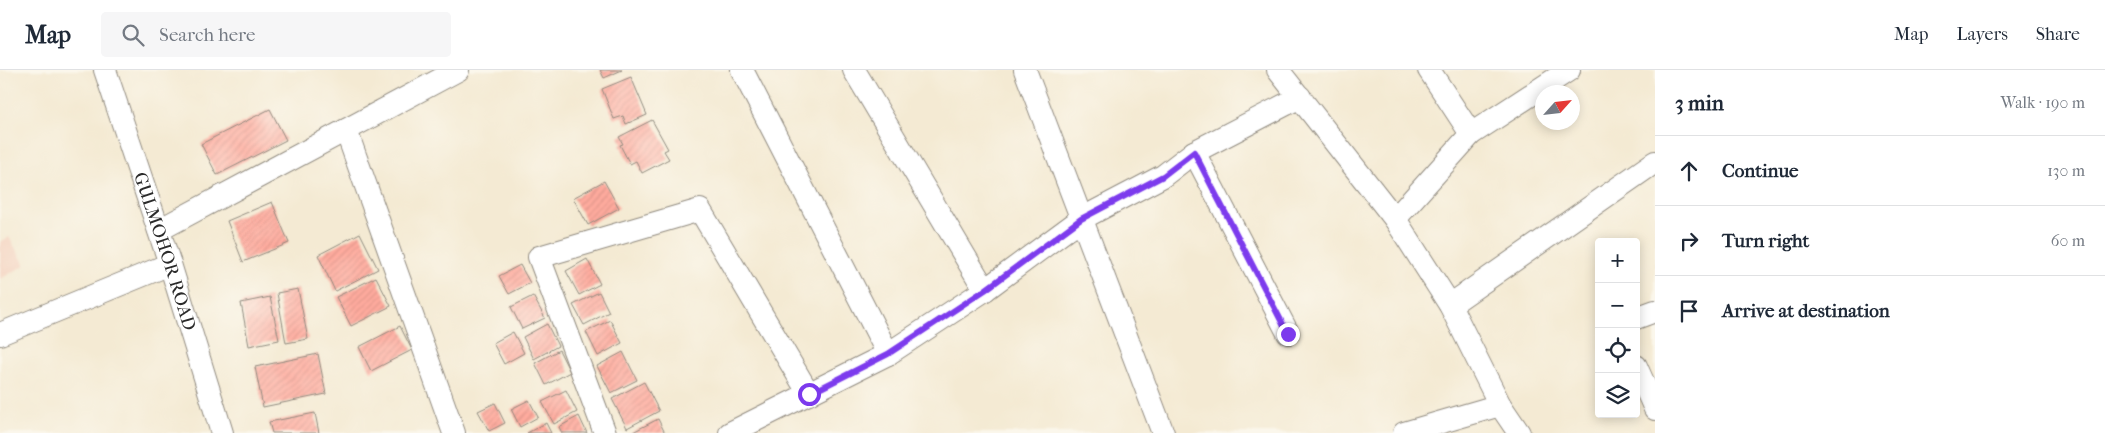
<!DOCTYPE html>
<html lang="en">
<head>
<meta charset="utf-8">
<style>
	:root { --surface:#fff; --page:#f6f6f7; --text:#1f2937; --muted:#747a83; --line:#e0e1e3 }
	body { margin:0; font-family:"IM FELL French Canon",serif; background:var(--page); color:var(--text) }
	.controls { position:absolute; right:15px; bottom:15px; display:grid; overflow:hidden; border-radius:5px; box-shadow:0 2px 12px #0003 }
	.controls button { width:45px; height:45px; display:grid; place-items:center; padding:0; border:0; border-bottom:1px solid var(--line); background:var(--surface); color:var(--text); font:25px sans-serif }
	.compass { position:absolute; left:1535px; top:15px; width:45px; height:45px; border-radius:50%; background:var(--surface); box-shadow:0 2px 12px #0003; rotate:63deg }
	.stop { position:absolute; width:15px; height:15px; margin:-11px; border:4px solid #7c3aed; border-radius:50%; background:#fff }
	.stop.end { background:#7c3aed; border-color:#fff; box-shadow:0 1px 5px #0008 }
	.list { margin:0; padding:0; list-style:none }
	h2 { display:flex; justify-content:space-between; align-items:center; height:65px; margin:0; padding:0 20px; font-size:21px }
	h2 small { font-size:16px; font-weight:400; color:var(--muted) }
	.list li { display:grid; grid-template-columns:32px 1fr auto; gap:15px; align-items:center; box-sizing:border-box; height:70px; padding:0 20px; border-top:1px solid var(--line) }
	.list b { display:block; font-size:19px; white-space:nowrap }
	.list em { font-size:16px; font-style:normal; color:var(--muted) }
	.icon { flex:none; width:28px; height:28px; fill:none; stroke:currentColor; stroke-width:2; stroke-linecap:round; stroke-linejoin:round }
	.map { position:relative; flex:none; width:1655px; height:363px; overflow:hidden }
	header { display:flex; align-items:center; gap:30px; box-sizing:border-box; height:70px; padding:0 25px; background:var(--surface); border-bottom:1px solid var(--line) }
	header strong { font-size:24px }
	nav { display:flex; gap:28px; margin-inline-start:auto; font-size:18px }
	.search { width:350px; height:45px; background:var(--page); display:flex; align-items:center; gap:12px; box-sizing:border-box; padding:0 18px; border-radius:5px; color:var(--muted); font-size:19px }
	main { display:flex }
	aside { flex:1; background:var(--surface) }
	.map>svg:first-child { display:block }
	.built { fill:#f4d3c0 }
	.building { fill:url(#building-hatch) }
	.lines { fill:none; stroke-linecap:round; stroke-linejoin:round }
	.minor-casing { stroke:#908a7f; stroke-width:24 }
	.minor { stroke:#fff; stroke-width:22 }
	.route { stroke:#7c3aed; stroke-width:6 }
	.labels { text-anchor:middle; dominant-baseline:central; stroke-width:5; stroke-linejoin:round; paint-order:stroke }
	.street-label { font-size:18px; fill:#2b2b2b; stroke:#fbf7ec }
</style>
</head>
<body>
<header>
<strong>Map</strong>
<div class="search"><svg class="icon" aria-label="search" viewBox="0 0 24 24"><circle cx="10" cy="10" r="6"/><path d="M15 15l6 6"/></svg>Search here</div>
<nav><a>Map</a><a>Layers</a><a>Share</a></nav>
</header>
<main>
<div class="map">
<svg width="1655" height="363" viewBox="0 0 1655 363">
	<defs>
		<pattern id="building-hatch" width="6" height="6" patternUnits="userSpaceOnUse" patternTransform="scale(1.25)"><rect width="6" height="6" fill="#ffab9e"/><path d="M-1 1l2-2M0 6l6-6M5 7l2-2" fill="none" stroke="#db9388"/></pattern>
	</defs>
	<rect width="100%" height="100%" fill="#fbf7ec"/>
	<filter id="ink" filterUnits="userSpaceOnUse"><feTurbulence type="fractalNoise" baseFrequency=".02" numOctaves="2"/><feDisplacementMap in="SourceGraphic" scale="10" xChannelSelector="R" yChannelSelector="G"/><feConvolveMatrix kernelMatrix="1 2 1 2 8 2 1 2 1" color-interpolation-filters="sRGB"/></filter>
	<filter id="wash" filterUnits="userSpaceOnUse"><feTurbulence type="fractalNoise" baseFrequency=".0096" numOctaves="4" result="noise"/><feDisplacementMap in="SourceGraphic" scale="20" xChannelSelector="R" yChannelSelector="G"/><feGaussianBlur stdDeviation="1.12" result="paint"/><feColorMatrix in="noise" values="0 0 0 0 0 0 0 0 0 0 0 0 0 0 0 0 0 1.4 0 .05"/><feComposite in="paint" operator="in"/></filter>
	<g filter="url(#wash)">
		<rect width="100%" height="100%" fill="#f4ead3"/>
		<polygon class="built" points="9,167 25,195 0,209 0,172"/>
		<g id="blocks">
			<g class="building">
				<polygon points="600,0 622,0 604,8"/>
				<polygon points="631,7 647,45 626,54 623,46 614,49 602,19"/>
				<polygon points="270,39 286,70 217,105 201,74"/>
				<polygon points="652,50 668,79 664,81 669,89 642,103 636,91 630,94 620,75 623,74 619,67"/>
				<polygon points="604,111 619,138 588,155 573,128"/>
				<polygon points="272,132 289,173 243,192 227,151"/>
				<polygon points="360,163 378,199 335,221 318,185"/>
				<polygon points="587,189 600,214 579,225 566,201"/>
				<polygon points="520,195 530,213 509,224 499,206"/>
				<polygon points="376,207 391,236 351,256 336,227"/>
				<polygon points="298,219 308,269 286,273 277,223"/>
				<polygon points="599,222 609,242 584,255 573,235"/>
				<polygon points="533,226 545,248 522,259 511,237"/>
				<polygon points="270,227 279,270 249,276 241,233"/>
				<polygon points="610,250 622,273 598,286 586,262"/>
				<polygon points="547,254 558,276 534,289 523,267"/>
				<polygon points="400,256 412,280 371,301 359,277"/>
				<polygon points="513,262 524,283 504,294 493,273"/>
				<polygon points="559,280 570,302 546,315 535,293"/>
				<polygon points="623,282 637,310 611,323 597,296"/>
				<polygon points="318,284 326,324 263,337 255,297"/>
				<polygon points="644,312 659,341 627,358 612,329"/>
				<polygon points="566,320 577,342 554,354 542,332"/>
				<polygon points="529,330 538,347 520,357 511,339"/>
				<polygon points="495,333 505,353 489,361 478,341"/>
				<polygon points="315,343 319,363 272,363 269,352"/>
				<polygon points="579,346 587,363 562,363 559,357"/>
				<polygon points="658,349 665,363 631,363"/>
				<polygon points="546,353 551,363 527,363"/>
			</g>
		</g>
	</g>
	<g filter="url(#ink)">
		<use href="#blocks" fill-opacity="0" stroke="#908a7f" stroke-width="1"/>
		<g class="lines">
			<defs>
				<g id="minor">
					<path id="s1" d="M105 0 170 194 222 363"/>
					<polyline points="742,0 888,284"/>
					<polyline points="854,0 985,220"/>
					<polyline points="1025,0 1163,363"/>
					<polyline points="1278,0 1395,149 1450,235 1500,335 1519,363"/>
					<polyline points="1429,0 1471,64"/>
					<polyline points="346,60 454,363"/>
					<polyline points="1194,82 1288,263"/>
					<polyline points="1395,149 1471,64 1569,0"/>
					<polyline points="159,160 458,0"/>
					<polyline points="1450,235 1655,92"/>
					<polyline points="1636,248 1655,241"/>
					<polyline points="0,264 170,194"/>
					<polyline points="1636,296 1655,339"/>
					<polyline points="605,363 539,187 700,140 809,324"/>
					<polyline points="730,363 888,284 985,220 1081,149 1163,106 1194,82 1300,27"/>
					<polyline points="1404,363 1500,335"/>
				</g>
			</defs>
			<use href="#minor" class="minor-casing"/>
			<use href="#minor" class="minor"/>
		</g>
	</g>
	<g class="lines" filter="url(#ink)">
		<polyline class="route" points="809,324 888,284 985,220 1081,149 1163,106 1194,82 1288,264"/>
	</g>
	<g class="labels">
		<g class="street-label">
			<text stroke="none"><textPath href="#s1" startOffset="191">GULMOHOR ROAD</textPath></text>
		</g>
	</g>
</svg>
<div class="controls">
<button>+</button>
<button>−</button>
<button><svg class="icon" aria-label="locate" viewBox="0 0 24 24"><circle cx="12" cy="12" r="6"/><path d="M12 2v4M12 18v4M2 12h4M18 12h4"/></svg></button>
<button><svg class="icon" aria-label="layers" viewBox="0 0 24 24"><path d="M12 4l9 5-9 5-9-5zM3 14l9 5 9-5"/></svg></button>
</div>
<svg class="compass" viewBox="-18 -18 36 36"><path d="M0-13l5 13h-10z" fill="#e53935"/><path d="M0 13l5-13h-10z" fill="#747a83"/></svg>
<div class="stop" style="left:809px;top:324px"></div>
<div class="stop end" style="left:1288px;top:264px"></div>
</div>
<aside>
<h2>3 min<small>Walk · 190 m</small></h2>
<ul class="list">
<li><svg class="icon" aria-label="ahead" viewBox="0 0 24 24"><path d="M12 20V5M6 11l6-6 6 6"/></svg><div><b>Continue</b></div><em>130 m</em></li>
<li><svg class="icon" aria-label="right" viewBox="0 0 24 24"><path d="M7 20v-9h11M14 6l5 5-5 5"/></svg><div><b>Turn right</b></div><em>60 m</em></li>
<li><svg class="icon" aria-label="arrive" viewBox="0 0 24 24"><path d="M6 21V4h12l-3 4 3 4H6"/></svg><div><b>Arrive at destination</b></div></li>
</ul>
</aside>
</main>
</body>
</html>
